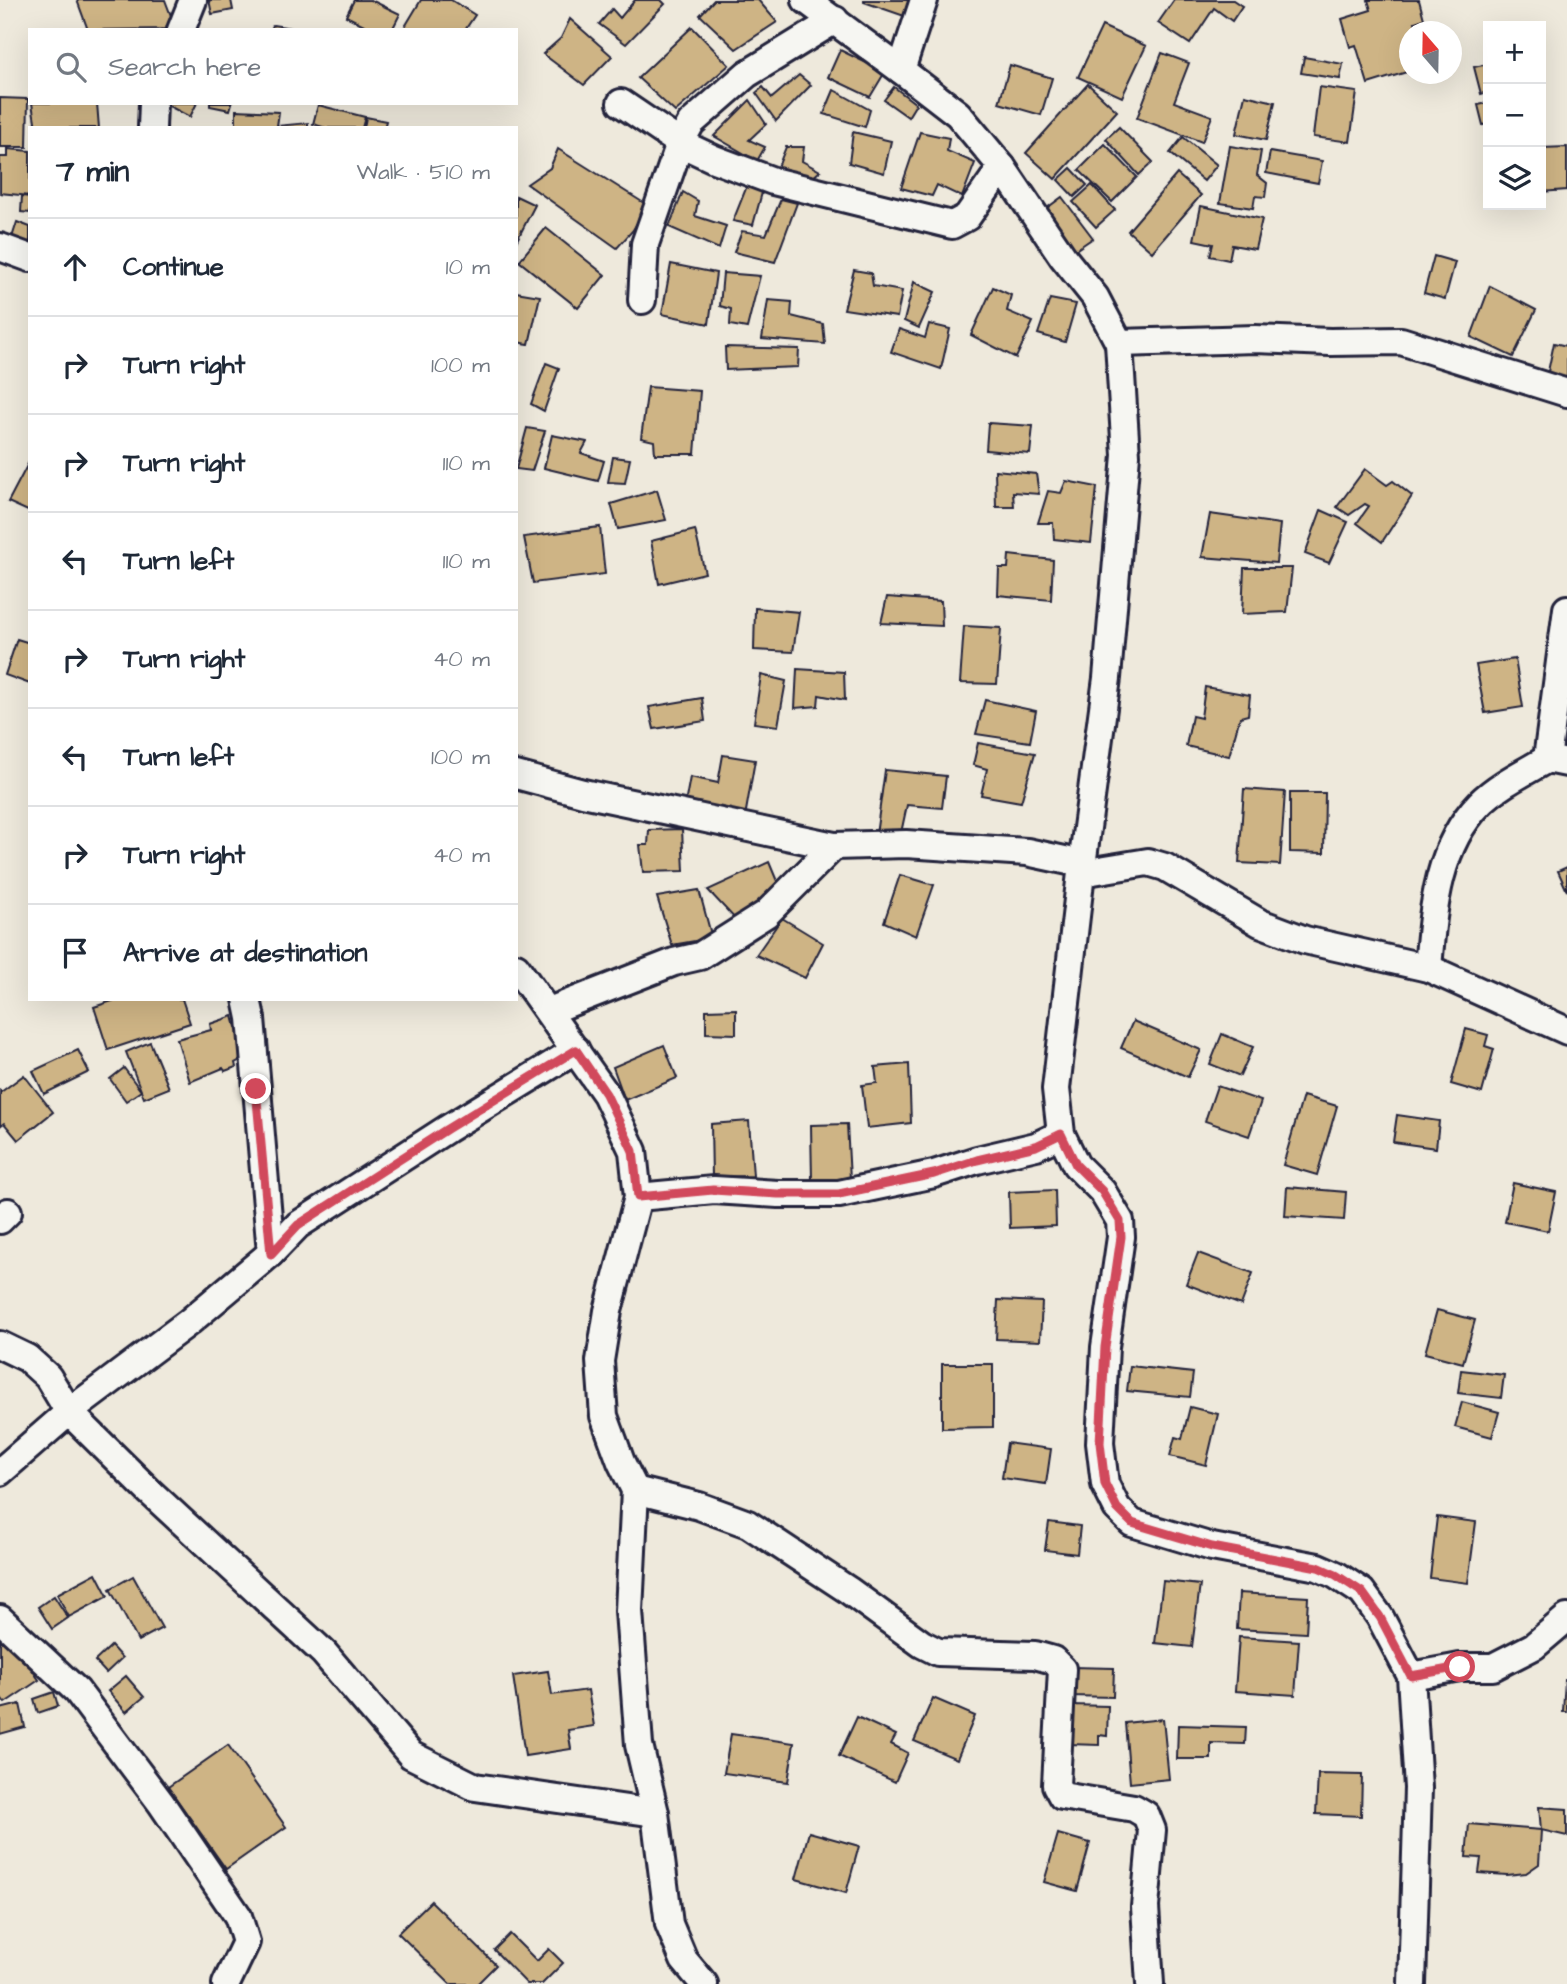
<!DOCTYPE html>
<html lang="en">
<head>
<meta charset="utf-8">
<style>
	:root { --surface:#fff; --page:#f2f2f3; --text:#1f2937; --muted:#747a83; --line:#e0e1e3 }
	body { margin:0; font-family:"Architects Daughter",sans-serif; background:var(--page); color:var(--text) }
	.controls { position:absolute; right:21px; top:21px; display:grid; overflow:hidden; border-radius:0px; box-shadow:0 7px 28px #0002 }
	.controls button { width:63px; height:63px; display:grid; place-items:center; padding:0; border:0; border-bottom:2px solid var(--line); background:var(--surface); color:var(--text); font:35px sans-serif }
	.compass { position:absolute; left:1399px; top:21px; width:63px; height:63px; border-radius:50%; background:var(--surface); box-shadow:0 7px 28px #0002; rotate:340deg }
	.stop { position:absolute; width:21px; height:21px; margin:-16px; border:5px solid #d1495b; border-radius:50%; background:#fff }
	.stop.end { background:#d1495b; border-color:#fff; box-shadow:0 2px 7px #0008 }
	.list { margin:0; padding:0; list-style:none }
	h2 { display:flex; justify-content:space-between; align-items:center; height:91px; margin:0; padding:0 28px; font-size:30px }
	h2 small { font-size:23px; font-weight:400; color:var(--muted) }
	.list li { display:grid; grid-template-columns:46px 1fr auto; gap:21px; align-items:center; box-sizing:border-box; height:98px; padding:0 28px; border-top:2px solid var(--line) }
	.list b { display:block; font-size:26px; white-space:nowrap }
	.list em { font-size:23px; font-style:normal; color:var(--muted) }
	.icon { flex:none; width:38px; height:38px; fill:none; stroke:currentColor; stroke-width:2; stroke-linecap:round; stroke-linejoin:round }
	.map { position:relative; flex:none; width:1567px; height:1984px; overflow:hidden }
	.search { position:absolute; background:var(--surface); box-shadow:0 7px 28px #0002; left:28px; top:28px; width:490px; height:77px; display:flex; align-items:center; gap:18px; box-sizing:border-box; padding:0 24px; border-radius:0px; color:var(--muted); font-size:26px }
	.panel { position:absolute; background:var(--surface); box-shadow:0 7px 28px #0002; left:28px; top:126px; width:490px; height:875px; border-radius:0px }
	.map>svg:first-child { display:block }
	.building { fill:#ceb485; stroke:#22223b; stroke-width:2 }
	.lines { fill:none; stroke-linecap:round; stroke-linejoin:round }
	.minor-casing { stroke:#22223b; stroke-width:32 }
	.minor { stroke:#f6f6f2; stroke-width:26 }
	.route { stroke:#d1495b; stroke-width:9 }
</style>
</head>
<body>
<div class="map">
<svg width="1567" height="1984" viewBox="0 0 1567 1984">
	<rect width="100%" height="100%" fill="#eee9dc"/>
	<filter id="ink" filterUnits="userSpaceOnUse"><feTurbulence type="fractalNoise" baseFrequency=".0143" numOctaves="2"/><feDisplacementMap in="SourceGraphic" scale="14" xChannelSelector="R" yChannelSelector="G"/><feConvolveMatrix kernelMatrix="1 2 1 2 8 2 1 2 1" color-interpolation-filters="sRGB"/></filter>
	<g filter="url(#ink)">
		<g class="building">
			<polygon points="77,0 165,0 176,29 88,30"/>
			<polygon points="209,0 231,0 233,10 212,14"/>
			<polygon points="354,0 371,0 400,14 392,30 374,30 346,16"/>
			<polygon points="421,0 451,0 475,15 465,30 403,30"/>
			<polygon points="635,0 661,0 665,4 626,44 599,24 612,9 620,18"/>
			<polygon points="714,0 758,0 777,22 736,49 700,15"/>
			<polygon points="864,0 916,0 910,18 864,2"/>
			<polygon points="1174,0 1233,0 1242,6 1232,21 1214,8 1190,44 1158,23"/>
			<polygon points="1368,0 1419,0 1424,19 1415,22 1418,32 1410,32 1410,71 1368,84 1356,45 1350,47 1342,19 1371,10"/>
			<polygon points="570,19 612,56 584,85 543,54 561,38"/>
			<polygon points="273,25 304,30 271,30"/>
			<polygon points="1102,26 1146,46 1122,97 1078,77"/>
			<polygon points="692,27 729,65 675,112 638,78"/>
			<polygon points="840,50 885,72 870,97 828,77"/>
			<polygon points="1162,53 1189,63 1174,102 1212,116 1202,142 1137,118"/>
			<polygon points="1304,57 1343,64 1340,79 1301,73"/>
			<polygon points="1488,64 1488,92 1481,94 1474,67"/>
			<polygon points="1010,65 1052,78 1041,115 999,103"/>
			<polygon points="799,75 811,85 776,121 756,93 763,87 772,98"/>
			<polygon points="1088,84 1117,111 1055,179 1026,153"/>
			<polygon points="894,87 916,104 908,117 884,100"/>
			<polygon points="1319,87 1357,92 1350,142 1313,137"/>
			<polygon points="834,90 870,110 865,127 824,114"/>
			<polygon points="1245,95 1275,102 1266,140 1236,134"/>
			<polygon points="0,98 28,99 27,147 0,147"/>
			<polygon points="750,100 766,124 749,140 765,147 757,161 714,136"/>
			<polygon points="32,103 97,103 99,128 36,128"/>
			<polygon points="163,103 197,103 190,117"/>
			<polygon points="210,103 232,103 230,110 210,106"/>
			<polygon points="1488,103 1488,124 1483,125 1478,105"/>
			<polygon points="318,105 365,117 362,128 326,128 313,124"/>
			<polygon points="236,110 279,112 277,126 308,123 308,128 236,128"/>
			<polygon points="366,117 386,121 384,128 364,128"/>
			<polygon points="1119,127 1153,162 1139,175 1106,139"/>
			<polygon points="853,132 891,141 884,173 849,163"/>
			<polygon points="920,132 949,138 947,151 975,163 962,197 937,185 932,196 901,188"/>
			<polygon points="1183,137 1217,165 1204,181 1170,153"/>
			<polygon points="1105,144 1137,177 1112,202 1079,170"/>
			<polygon points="1230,146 1261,151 1257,175 1267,183 1265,197 1255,196 1253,208 1220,203"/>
			<polygon points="786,147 804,147 802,161 820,171 810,180 778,167"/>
			<polygon points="1567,147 1567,190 1541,192 1541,148"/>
			<polygon points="8,149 30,151 30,196 0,193 0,157 8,157"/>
			<polygon points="558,149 647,205 633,230 617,248 527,184 550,168"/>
			<polygon points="1270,152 1322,161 1318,183 1266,173"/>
			<polygon points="1071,168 1087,185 1074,197 1058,180"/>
			<polygon points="1177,174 1201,195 1152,252 1128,231"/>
			<polygon points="1092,185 1115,210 1096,227 1073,202"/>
			<polygon points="747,186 763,189 753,225 733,221"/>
			<polygon points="683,192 698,201 695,216 726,226 719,249 669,227"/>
			<polygon points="22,196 30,197 30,213 21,212"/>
			<polygon points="516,196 535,205 516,242"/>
			<polygon points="1062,197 1093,238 1074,251 1043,211"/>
			<polygon points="781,199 797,203 775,262 734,252 742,231 766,235"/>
			<polygon points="1201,206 1262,219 1255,249 1232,245 1229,260 1210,256 1213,244 1194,240"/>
			<polygon points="17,222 30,227 30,254 9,247"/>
			<polygon points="546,228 605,275 578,308 519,261"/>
			<polygon points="1434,256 1455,262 1445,299 1424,293"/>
			<polygon points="671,264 716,273 709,324 662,314"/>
			<polygon points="854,270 871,273 873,286 902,291 897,317 844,309"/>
			<polygon points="723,273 760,276 747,328 730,325 731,309 720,306"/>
			<polygon points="914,282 935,292 919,328 904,321"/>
			<polygon points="1490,286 1536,310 1513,357 1471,337"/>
			<polygon points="993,287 1011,295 1007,311 1033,322 1016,358 971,335"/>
			<polygon points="516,292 540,296 529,344 516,342"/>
			<polygon points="1050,299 1076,304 1065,342 1038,334"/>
			<polygon points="768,300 792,302 791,316 823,324 825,344 762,339"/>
			<polygon points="929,324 950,329 941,369 891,352 899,329 925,338"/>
			<polygon points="1554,343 1567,346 1567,385 1546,381"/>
			<polygon points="725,347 799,349 798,367 726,370"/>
			<polygon points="546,363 559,368 544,411 531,404"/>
			<polygon points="648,387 700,391 695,454 655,454 654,441 641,438"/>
			<polygon points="988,423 1033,426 1030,454 986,450"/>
			<polygon points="527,428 545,431 532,471 516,469"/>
			<polygon points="552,435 587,442 581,453 604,461 598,481 544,468"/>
			<polygon points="613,457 630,459 625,483 608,482"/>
			<polygon points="30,460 30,512 8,502"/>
			<polygon points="1365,469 1387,485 1393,481 1412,496 1382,542 1357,523 1369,506 1365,504 1349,515 1337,507"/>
			<polygon points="995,470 1036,474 1039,494 1013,492 1014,507 996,507"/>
			<polygon points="1066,481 1097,487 1091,543 1054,539 1053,523 1038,523 1048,491 1061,493"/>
			<polygon points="657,490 666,520 618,529 611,504"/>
			<polygon points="1321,510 1348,522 1329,563 1305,554"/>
			<polygon points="1210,514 1280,524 1276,563 1202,557"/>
			<polygon points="600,527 605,574 533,583 524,537"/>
			<polygon points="695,530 705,573 659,584 651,541"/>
			<polygon points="1009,555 1053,560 1051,600 998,595 999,568 1008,568"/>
			<polygon points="1244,568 1292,568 1287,612 1242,614"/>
			<polygon points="887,597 941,601 942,626 881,623"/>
			<polygon points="755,608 799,612 793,652 754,650"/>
			<polygon points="964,626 1001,628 997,684 960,683"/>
			<polygon points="17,639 30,643 30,684 5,675"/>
			<polygon points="1515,659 1523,707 1485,713 1476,665"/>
			<polygon points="797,669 844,672 845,700 819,695 818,706 795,708"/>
			<polygon points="761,675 786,681 778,726 754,723"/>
			<polygon points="1205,687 1250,695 1248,715 1240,717 1229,756 1186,746 1192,716 1201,718"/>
			<polygon points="702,698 705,721 654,729 649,707"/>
			<polygon points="985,700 1036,711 1030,742 976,734"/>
			<polygon points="978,743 1035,753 1021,802 981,795 987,769 973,765"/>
			<polygon points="723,755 755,760 745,817 685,804 690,777 718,783"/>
			<polygon points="885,770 946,776 942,808 907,805 901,833 876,835"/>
			<polygon points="1244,789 1285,792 1280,865 1239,863"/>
			<polygon points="1290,793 1325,793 1324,853 1290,852"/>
			<polygon points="682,829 684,871 643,872 640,845 648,845 649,830"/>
			<polygon points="769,862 779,886 737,921 708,890"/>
			<polygon points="1567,867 1567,891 1558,871"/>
			<polygon points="900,875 934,885 916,936 884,922"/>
			<polygon points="699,890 712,938 672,945 657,897"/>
			<polygon points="782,918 823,943 805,978 756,955"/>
			<polygon points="118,999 182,999 190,1023 108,1050 94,1007"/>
			<polygon points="736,1009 736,1034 706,1033 706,1010"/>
			<polygon points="233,1016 236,1027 239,1026 249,1055 235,1063 236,1067 225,1071 223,1068 190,1082 177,1039 211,1030 210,1024"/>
			<polygon points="1133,1021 1201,1050 1188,1077 1121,1048"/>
			<polygon points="1466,1029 1488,1035 1485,1046 1494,1049 1482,1093 1451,1084"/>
			<polygon points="1222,1034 1253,1047 1240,1076 1210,1064"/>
			<polygon points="150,1042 169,1088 144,1098 126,1052"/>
			<polygon points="664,1045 677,1078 625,1100 613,1067"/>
			<polygon points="78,1050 89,1072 44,1094 33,1071"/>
			<polygon points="909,1064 911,1123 867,1128 862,1085 877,1083 875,1067"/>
			<polygon points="124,1068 141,1091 126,1101 110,1079"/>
			<polygon points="24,1075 53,1112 18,1140 4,1123 0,1126 0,1091 1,1092"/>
			<polygon points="1217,1086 1261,1101 1249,1136 1205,1121"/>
			<polygon points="1303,1096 1337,1106 1317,1175 1283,1165"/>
			<polygon points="1397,1115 1439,1121 1436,1148 1393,1142"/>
			<polygon points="749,1121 753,1176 712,1177 711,1124"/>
			<polygon points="847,1124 850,1179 812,1181 811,1125"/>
			<polygon points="1513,1183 1556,1192 1548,1231 1505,1222"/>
			<polygon points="1287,1187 1346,1192 1344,1220 1285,1216"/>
			<polygon points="1055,1190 1056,1226 1010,1228 1009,1192"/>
			<polygon points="1198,1253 1253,1273 1241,1305 1186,1284"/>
			<polygon points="998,1300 1042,1302 1040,1341 996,1339"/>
			<polygon points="1437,1310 1475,1320 1463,1363 1425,1353"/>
			<polygon points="942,1364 993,1364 993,1427 942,1428"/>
			<polygon points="1130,1366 1193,1373 1190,1397 1127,1391"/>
			<polygon points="1461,1370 1504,1375 1501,1398 1458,1393"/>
			<polygon points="1462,1402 1499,1412 1492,1437 1455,1427"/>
			<polygon points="1190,1407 1218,1414 1206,1465 1170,1456 1175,1437 1182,1439"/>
			<polygon points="1007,1443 1051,1449 1046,1484 1002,1478"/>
			<polygon points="1437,1517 1476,1522 1468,1583 1430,1578"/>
			<polygon points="1049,1522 1080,1526 1077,1554 1045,1550"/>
			<polygon points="96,1573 108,1596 69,1617 57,1594"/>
			<polygon points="133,1576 162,1628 138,1641 110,1589"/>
			<polygon points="1163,1581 1200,1585 1192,1647 1155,1643"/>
			<polygon points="1239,1593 1308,1597 1306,1633 1237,1629"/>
			<polygon points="54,1596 68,1618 52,1629 38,1607"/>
			<polygon points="6,1631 39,1680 5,1703 0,1696 0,1635"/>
			<polygon points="1239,1637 1299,1641 1295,1695 1235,1691"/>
			<polygon points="111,1646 122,1658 106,1673 95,1661"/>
			<polygon points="1071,1667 1114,1668 1113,1697 1070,1696"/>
			<polygon points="548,1671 552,1695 588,1690 594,1726 568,1730 571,1749 525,1756 513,1676"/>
			<polygon points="126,1676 144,1697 126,1712 108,1691"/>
			<polygon points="1565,1680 1567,1680 1567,1712 1563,1712"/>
			<polygon points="54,1692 58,1706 38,1713 34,1699"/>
			<polygon points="933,1698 975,1716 957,1759 914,1741"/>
			<polygon points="20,1704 25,1727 0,1734 0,1709"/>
			<polygon points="1070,1705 1108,1706 1107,1736 1099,1735 1099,1745 1068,1744"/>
			<polygon points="857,1717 896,1735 891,1744 908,1753 895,1782 839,1756"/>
			<polygon points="1163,1719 1169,1779 1130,1783 1125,1723"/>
			<polygon points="1178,1725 1246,1727 1245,1744 1211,1743 1211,1759 1177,1759"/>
			<polygon points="731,1734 794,1743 788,1782 724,1773"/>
			<polygon points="228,1745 286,1827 226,1869 168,1787"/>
			<polygon points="1318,1774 1362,1775 1361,1816 1316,1814"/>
			<polygon points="1539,1807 1567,1809 1567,1836 1541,1830"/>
			<polygon points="1469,1824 1541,1830 1539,1864 1526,1873 1507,1875 1479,1873 1481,1858 1466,1857"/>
			<polygon points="809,1832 859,1846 846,1893 796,1879"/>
			<polygon points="1058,1834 1090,1843 1077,1891 1044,1882"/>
			<polygon points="431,1901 496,1965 477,1984 450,1984 398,1933"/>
			<polygon points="510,1934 537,1961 549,1949 563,1963 542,1984 527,1984 494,1950"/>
		</g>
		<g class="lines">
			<defs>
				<g id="minor">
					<polyline points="806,0 901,70 958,114 1002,167 1063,257 1095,297 1119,343 1126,455 1107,678 1081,873 1056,1089 1061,1134 1076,1165 1102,1191 1120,1221 1121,1237 1105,1347 1100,1443 1105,1484 1117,1508 1132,1523 1212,1547 1318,1567 1336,1575 1362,1592 1380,1617 1411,1676 1418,1788 1412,1984"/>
					<polyline points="181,30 193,0"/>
					<polyline points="901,70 924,0"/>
					<polyline points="621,103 680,143 714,159 773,181 952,225 967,217 1002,167"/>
					<polyline points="152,128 153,103"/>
					<polyline points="0,247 30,258"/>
					<polyline points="642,300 645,244 680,143 691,123 747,74 835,20"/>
					<polyline points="1119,343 1255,339 1330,342 1401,341 1567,393"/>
					<polyline points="1547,759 1567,609"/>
					<polyline points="516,775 583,793 834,846 906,844 1027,852 1083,864"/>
					<polyline points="1081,873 1148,862 1165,867 1260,923 1305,940 1428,968 1567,1031"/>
					<polyline points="516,967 606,1094 633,1151 638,1197 608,1311 600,1361 604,1416 621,1462 635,1490 629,1611 639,1745 655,1813 669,1924 684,1960 704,1984"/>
					<path d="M1428 968C1433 910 1437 847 1480 803 1498 785 1525 772 1547 759L1567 763"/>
					<polyline points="247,999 251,1018 271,1253"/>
					<polyline points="549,1011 674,962 700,956 766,914 834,846"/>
					<polyline points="638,1197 714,1190 778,1194 839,1194 934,1174 977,1160 1036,1146 1061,1134"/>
					<polyline points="0,1220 8,1212"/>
					<polyline points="0,1345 27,1358 48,1377 69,1412 150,1492 324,1653 411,1755 475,1787 655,1813"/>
					<polyline points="0,1472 69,1412 189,1322 271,1253 298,1225 447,1129 576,1050"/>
					<polyline points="635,1490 699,1506 748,1524 848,1590 922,1644 938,1652 1035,1655 1053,1660 1062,1669 1056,1785 1062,1796 1134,1808 1146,1815 1152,1830 1145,1907 1150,1984"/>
					<polyline points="0,1619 77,1691 161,1803 238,1916 246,1942 226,1984"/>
					<polyline points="1411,1676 1460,1667 1493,1667 1534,1646 1567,1618"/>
				</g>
			</defs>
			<use href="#minor" class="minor-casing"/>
			<use href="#minor" class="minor"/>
		</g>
	</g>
	<g class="lines" filter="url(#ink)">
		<polyline class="route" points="256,1089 271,1254 298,1225 447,1129 576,1050 606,1094 633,1151 638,1197 713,1190 778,1194 839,1194 934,1174 977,1160 1036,1146 1061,1134 1076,1165 1102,1191 1120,1221 1121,1237 1105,1347 1100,1443 1105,1484 1117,1508 1132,1523 1212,1547 1318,1567 1336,1575 1362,1592 1380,1617 1411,1676 1460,1667"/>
	</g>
</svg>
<div class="controls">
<button>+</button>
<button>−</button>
<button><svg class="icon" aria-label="layers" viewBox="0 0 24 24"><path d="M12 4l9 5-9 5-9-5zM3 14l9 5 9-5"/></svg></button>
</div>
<svg class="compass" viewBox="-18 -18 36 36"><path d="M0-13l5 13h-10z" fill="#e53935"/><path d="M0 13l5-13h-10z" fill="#747a83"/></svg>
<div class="stop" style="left:1460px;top:1667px"></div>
<div class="stop end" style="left:256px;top:1089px"></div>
<div class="search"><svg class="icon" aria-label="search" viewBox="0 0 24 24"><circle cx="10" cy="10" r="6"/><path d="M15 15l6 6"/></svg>Search here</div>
<section class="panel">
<h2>7 min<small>Walk · 510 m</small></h2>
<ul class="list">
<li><svg class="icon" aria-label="ahead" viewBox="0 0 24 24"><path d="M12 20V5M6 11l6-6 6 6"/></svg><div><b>Continue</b></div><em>10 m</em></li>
<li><svg class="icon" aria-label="right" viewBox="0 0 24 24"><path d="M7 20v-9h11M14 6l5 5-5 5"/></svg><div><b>Turn right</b></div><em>100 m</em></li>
<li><svg class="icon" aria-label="right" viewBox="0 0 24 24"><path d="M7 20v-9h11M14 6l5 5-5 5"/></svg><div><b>Turn right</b></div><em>110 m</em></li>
<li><svg class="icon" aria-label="left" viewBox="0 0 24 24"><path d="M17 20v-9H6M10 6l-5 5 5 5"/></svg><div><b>Turn left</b></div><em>110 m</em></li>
<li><svg class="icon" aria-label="right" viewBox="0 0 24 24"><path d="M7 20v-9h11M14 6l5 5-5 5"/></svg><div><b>Turn right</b></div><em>40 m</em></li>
<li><svg class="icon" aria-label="left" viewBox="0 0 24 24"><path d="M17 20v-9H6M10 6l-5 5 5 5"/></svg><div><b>Turn left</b></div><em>100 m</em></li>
<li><svg class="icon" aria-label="right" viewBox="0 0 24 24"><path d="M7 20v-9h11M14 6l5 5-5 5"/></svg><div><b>Turn right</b></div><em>40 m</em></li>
<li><svg class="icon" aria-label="arrive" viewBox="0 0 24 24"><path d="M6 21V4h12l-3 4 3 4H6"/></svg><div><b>Arrive at destination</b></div></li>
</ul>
</section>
</div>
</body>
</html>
